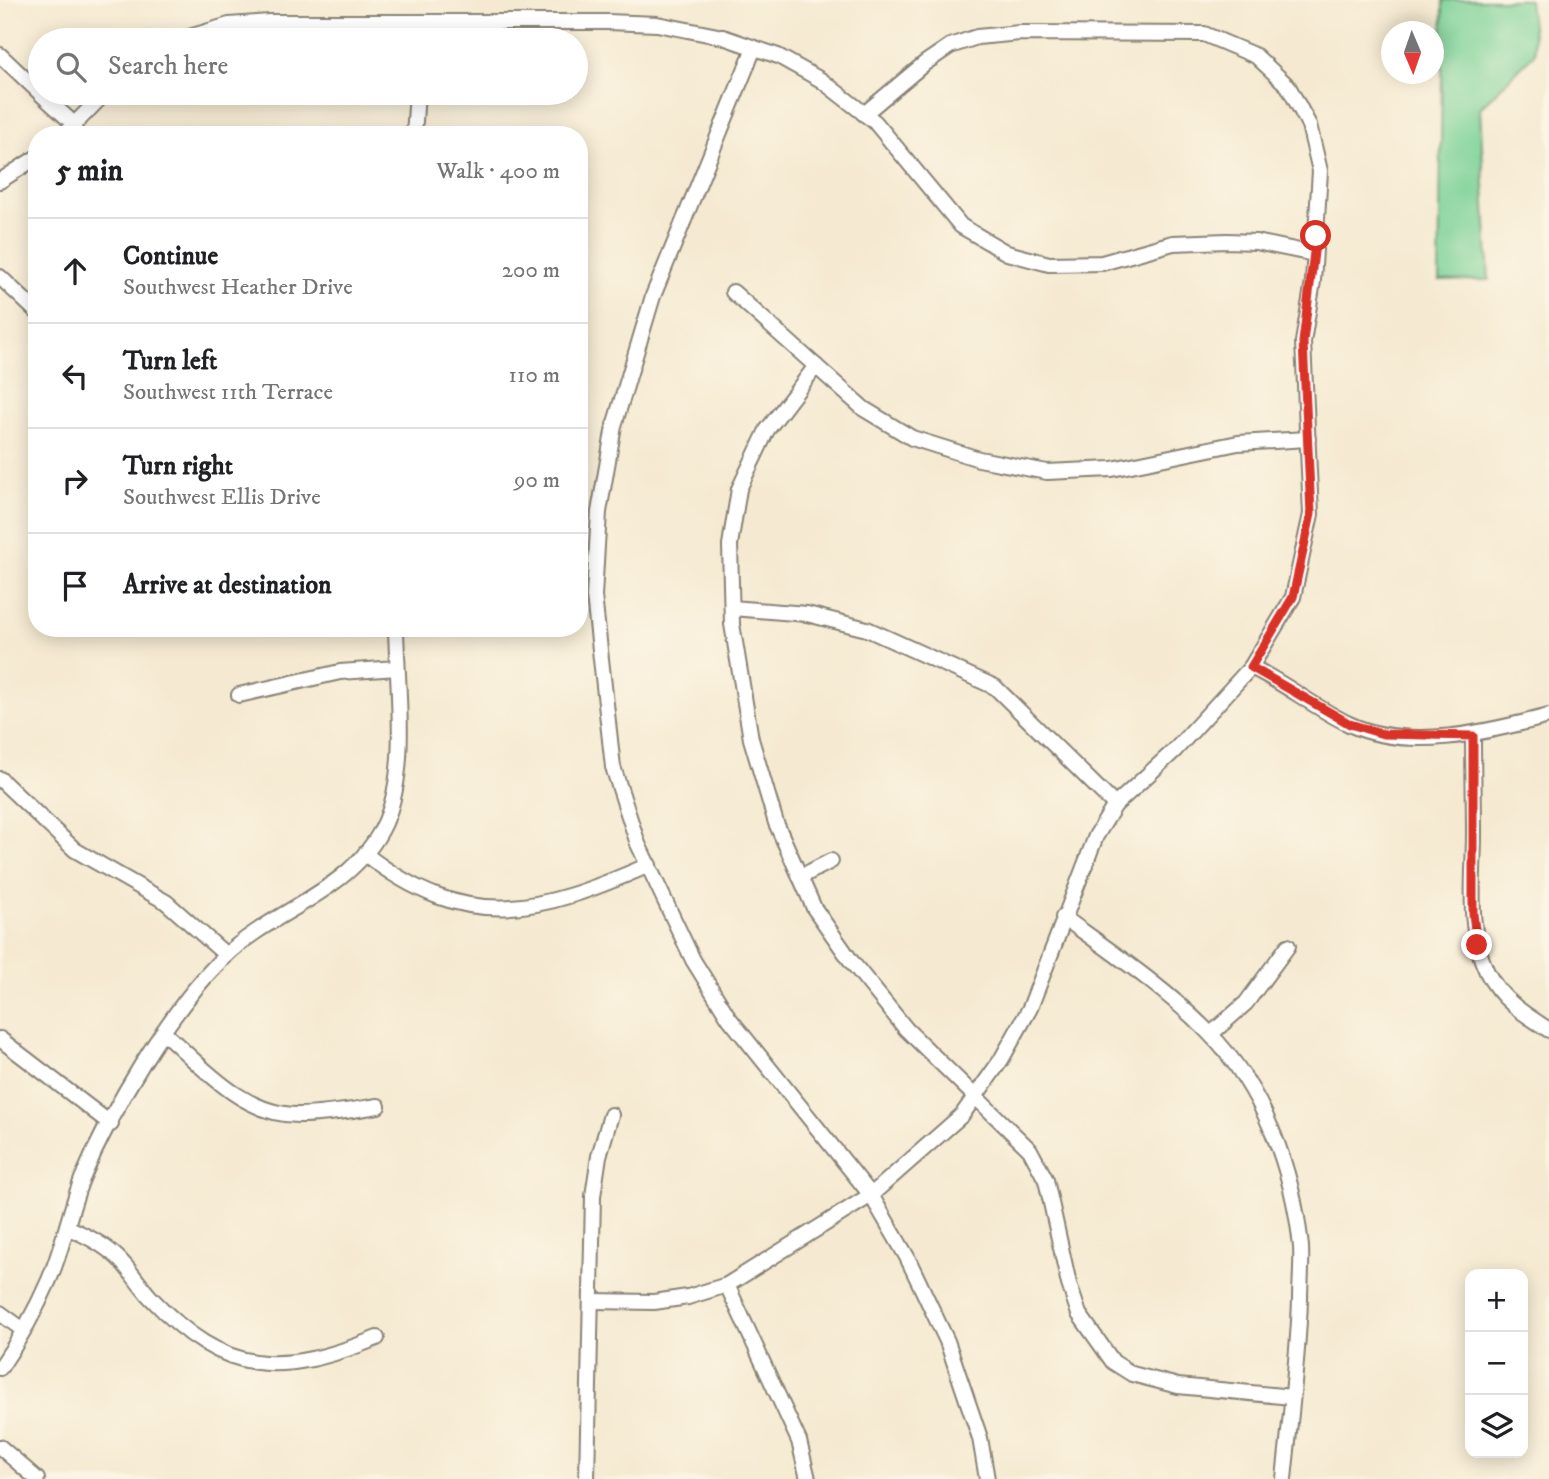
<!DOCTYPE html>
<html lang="en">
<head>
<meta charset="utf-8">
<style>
	:root { --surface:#fff; --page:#f2f2f2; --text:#202124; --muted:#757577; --line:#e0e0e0 }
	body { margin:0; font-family:"IM FELL DW Pica",serif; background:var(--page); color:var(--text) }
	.controls { position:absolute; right:21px; bottom:21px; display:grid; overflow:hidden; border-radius:14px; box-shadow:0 4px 18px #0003 }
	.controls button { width:63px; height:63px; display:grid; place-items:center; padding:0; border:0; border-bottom:2px solid var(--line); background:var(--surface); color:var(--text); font:35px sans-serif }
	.compass { position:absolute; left:1381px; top:21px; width:63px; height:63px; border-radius:50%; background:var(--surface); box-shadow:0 4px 18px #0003; rotate:178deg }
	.stop { position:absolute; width:21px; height:21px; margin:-16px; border:5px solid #d93025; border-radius:50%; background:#fff }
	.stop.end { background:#d93025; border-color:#fff; box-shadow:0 2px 7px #0008 }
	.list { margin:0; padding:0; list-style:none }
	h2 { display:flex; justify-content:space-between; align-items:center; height:91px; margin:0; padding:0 28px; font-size:30px }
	h2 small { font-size:23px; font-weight:400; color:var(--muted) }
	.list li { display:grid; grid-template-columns:46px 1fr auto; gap:21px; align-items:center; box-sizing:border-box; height:105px; padding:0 28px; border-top:2px solid var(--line) }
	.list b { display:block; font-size:26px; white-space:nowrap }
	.list p { margin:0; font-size:23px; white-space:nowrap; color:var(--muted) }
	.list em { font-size:23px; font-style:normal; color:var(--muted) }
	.icon { flex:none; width:38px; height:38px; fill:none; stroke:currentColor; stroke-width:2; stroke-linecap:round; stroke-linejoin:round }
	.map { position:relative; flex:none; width:1549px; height:1479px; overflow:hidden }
	.search { position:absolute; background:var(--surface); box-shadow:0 4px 18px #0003; left:28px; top:28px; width:560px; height:77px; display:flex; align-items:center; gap:18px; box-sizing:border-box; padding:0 24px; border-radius:38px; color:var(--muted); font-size:26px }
	.panel { position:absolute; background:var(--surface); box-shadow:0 4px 18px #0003; left:28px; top:126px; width:560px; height:511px; border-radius:28px }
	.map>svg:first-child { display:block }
	.green { fill:#7cd297; stroke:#4c775a; stroke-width:2 }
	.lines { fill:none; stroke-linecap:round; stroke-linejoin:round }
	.street-casing { stroke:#888376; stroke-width:18 }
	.street { stroke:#fff; stroke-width:14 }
	.route { stroke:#d93025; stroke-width:9 }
</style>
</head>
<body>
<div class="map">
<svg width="1549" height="1479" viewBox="0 0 1549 1479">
	<rect width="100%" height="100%" fill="#fcf5e5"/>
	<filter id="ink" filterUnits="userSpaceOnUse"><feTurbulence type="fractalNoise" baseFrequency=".0143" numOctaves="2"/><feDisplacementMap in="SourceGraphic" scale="14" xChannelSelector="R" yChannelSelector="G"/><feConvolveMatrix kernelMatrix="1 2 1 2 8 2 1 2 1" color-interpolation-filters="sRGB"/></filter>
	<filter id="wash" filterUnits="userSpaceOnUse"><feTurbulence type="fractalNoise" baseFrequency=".00686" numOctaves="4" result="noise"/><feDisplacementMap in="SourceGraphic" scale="28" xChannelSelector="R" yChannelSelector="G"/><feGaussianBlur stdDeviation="1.57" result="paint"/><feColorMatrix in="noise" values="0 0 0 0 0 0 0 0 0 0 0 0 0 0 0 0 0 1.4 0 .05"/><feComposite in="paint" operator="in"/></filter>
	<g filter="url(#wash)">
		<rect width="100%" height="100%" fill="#f5ead1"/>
		<polygon class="green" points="1443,0 1529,0 1535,53 1480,108 1489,280 1439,281"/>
	</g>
	<g filter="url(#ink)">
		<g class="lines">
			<defs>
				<g id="street">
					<polyline points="179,40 229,25 270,22 608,22 657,24 723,37 778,56 821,80 875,122 961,226 1007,253 1049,264 1102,263 1173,243 1227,241 1256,242 1314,254"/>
					<polyline points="420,40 420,23"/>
					<polyline points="754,48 653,296 614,426 599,512 594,596 613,767 638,844 693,960 729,1018 871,1195 907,1257 947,1341 980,1438 987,1479"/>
					<polyline points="0,55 40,93"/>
					<polyline points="40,93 75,125"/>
					<polyline points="64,135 105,93"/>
					<polyline points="414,135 417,93"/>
					<polyline points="0,181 37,157"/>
					<polyline points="0,277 37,312"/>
					<polyline points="733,292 864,409 912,438 979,459 1047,472 1112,469 1238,443 1308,439"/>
					<polyline points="816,366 767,430 739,489 730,545 732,624 751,739 776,823 814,908 851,961 906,1029 1030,1150 1046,1180 1069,1284 1079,1314 1113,1362 1132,1374 1178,1386 1292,1397"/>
					<polyline points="732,608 807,614 867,629 995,687 1115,805"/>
					<path d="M1251 667C1285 683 1315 708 1349 724 1409 752 1488 732 1549 716"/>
					<polyline points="239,695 340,672 397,668"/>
					<path d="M1473 736C1473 768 1474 801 1474 833 1474 879 1466 929 1487 972 1500 999 1524 1014 1549 1030"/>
					<polyline points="0,779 75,850 166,902 226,955"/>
					<path d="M365 854C468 934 539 913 649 865"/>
					<polyline points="800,877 831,861"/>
					<path d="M1063 917C1113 953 1165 988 1208 1032 1264 1088 1293 1170 1301 1247 1302 1264 1300 1282 1300 1300 1298 1360 1290 1419 1284 1479"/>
					<path d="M163 1032C201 1065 242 1115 298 1115 325 1115 352 1110 378 1106"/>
					<polyline points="1211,1034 1246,1003 1288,946"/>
					<polyline points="0,1039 111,1124"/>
					<path d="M67 1227C84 1235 102 1243 117 1257 130 1269 139 1285 151 1298 225 1376 280 1377 377 1338"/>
					<polyline points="727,1285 799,1441 808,1479"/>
					<polyline points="591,1301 654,1302 688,1297 727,1285 871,1195 962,1115 1001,1060 1030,1008 1096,836 1115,805 1175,750 1251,667 1293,597 1311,514 1303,342 1313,281 1320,171 1309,125 1288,86 1256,56 1204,34 1020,33 977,37 950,46 925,63 864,114"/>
					<polyline points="0,1313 22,1329"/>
					<path d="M0 1368C18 1342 36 1310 49 1280 63 1248 69 1212 82 1179 112 1108 169 1011 224 957 275 908 353 892 385 823 409 768 397 687 396 628"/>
					<polyline points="0,1447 37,1479"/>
					<polyline points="587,1479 593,1196 599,1156 611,1115"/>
				</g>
			</defs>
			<use href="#street" class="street-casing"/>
			<use href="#street" class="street"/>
		</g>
	</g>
	<g class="lines" filter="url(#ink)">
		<polyline class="route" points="1316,236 1303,342 1311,514 1293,597 1251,667 1350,724 1383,734 1473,736 1473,914 1477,945"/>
	</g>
</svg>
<div class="controls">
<button>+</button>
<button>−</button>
<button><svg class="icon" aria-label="layers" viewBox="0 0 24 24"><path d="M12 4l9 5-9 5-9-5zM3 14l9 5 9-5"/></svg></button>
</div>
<svg class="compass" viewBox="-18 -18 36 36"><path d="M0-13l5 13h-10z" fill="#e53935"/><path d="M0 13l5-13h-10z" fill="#757577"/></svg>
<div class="stop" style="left:1316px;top:236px"></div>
<div class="stop end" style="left:1477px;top:945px"></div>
<div class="search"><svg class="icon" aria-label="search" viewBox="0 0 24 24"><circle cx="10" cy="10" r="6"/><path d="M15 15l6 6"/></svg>Search here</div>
<section class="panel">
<h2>5 min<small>Walk · 400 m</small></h2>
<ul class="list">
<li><svg class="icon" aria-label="ahead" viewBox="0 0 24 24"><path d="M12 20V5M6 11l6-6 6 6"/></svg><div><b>Continue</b><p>Southwest Heather Drive</p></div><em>200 m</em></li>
<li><svg class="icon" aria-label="left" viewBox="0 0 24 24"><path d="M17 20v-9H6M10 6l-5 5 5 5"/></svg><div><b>Turn left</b><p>Southwest 11th Terrace</p></div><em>110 m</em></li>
<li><svg class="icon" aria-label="right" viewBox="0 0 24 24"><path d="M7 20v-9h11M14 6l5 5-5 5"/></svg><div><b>Turn right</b><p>Southwest Ellis Drive</p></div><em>90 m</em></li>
<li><svg class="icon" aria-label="arrive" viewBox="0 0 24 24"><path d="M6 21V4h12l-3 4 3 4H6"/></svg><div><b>Arrive at destination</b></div></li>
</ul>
</section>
</div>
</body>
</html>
